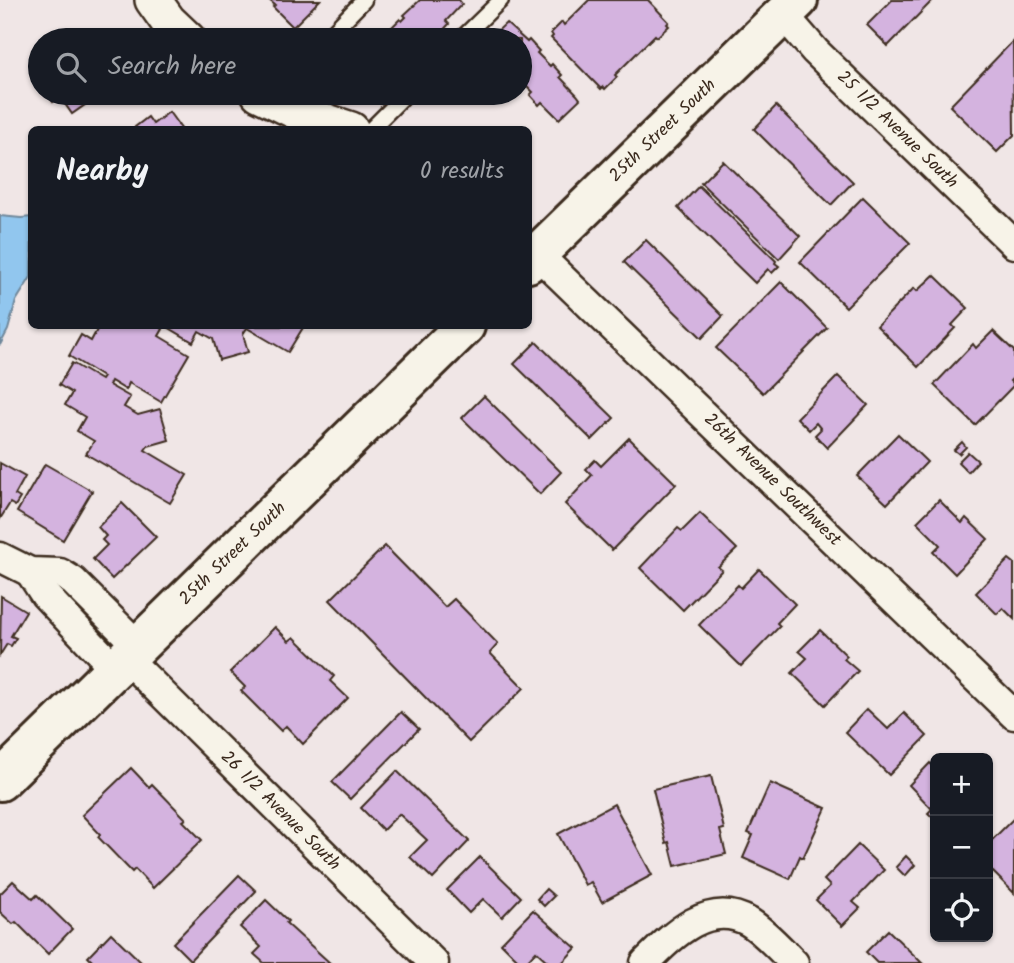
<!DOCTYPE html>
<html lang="en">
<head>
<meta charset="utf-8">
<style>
	:root { --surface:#171b24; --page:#20242c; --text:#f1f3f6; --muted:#9ea1a6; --line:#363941 }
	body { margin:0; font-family:Kalam,sans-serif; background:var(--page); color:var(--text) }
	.controls { position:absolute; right:21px; bottom:21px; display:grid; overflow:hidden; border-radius:10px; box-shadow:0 2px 5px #0004 }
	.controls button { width:63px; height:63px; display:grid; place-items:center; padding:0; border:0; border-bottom:2px solid var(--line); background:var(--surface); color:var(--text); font:35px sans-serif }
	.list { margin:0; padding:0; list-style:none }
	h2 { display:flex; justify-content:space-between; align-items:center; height:91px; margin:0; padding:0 28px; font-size:30px }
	h2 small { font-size:23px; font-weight:400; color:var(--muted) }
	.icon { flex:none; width:38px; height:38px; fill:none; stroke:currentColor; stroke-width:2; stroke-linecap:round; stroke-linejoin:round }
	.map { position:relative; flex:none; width:1014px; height:963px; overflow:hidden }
	.search { position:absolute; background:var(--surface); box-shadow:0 2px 5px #0004; left:28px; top:28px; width:504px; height:77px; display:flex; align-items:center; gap:18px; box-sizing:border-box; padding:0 24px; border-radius:38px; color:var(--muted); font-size:26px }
	.panel { position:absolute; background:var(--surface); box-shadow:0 2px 5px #0004; left:28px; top:126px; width:504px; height:203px; border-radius:10px }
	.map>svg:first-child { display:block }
	.water { fill:#91c6ee; stroke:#6f889b; stroke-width:2 }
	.building { fill:#d4b3df; stroke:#3b2a1e; stroke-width:2 }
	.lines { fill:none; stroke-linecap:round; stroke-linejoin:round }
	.service-casing { stroke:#3b2a1e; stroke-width:19 }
	.minor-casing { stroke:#3b2a1e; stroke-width:33 }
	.tertiary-casing { stroke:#3b2a1e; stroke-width:40 }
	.secondary-casing { stroke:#3b2a1e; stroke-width:44 }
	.service { stroke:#f7f3e8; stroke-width:14 }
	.minor { stroke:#f7f3e8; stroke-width:28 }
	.tertiary { stroke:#f7f3e8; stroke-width:35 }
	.secondary { stroke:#f7f3e8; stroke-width:38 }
	.labels { text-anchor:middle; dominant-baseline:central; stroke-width:5; stroke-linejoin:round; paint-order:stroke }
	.street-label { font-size:18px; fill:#3b2a1e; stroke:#f7f3e8 }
</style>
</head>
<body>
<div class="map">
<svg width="1014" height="963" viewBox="0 0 1014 963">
	<rect width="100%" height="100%" fill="#f0e6e6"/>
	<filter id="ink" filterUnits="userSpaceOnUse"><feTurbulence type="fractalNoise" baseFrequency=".0143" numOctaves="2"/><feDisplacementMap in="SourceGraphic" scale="14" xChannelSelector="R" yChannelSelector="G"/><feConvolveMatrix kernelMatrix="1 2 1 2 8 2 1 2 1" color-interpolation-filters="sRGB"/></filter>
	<g filter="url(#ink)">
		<polygon class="water" points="0,216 21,218 32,217 31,277 16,301 8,330 0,345"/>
		<g class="building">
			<polygon points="269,0 320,0 293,27 273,7 275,5"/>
			<polygon points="420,0 459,0 462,4 446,21 449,24 440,34 437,31 427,40 383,40 386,37 384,35 400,19 402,21 406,17 404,15"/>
			<polygon points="589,0 648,0 669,22 667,24 669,26 657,37 655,35 615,75 617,77 605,89 603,87 601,89 551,38 553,36 551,33 562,22 564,25"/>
			<polygon points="892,0 933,0 888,46 867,25"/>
			<polygon points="506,23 527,42 529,40 539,51 537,53 550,66 552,64 562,75 560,77 577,95 580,99 559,119 542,102 539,105 530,95 533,92 520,79 520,40 488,40"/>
			<polygon points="1013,41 1014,135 997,152 950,106"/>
			<polygon points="47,93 97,93 90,98 92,100 72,114 60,97 53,102"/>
			<polygon points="776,106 853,182 831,205 754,129"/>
			<polygon points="169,112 182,130 137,130 135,127 148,117 153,124"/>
			<polygon points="723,161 800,236 779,259 701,183"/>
			<polygon points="699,186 776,261 775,263 779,266 772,273 768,269 755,283 678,208"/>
			<polygon points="863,197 910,243 846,307 800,262"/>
			<polygon points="646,240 723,316 702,338 624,262"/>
			<polygon points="934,275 968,308 952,325 955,328 918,367 877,326 914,288 917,291"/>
			<polygon points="781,282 827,328 763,393 716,348"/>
			<polygon points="99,326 158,326 163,329 159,336 189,354 161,402 129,383 126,390 111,381 109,385 130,397 124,407 138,415 160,409 169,440 148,446 145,450 187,475 170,503 86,454 94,441 77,431 85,417 65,405 72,393 59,385 72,363 101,380 103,377 69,356 81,335 91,341"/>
			<polygon points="166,326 304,326 288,352 247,328 243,334 248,352 219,360 213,339 199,331 193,342"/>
			<polygon points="993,331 1014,351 1014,377 1010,381 1014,385 975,425 934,385 973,344 976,348"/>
			<polygon points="536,342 614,418 592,440 514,364"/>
			<polygon points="838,376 868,405 827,448 815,435 821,429 816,423 809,430 797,418"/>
			<polygon points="484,396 561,472 540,494 462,418"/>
			<polygon points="898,434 927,462 887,504 857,476"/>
			<polygon points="629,438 676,484 612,550 565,504 592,475 586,469 595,460 601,466"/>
			<polygon points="962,442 966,447 959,454 954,450"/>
			<polygon points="968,452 978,461 968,472 958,462"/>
			<polygon points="0,463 25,477 15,495 20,498 15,506 10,503 0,519"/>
			<polygon points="45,464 92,491 63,540 17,512"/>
			<polygon points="939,500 962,523 966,518 988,539 955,574 933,552 940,545 917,522"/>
			<polygon points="122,503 156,537 112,579 93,559 107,545 102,540 106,536 98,527"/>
			<polygon points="700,513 737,549 718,567 722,570 683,610 640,568 678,528 682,531"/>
			<polygon points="385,546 445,607 454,599 498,644 490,653 524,688 469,742 330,600"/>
			<polygon points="1009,559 1014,563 1014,619 1003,608 997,614 976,593"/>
			<polygon points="759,569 795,604 777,623 780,626 741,666 699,625 738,585 741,588"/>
			<polygon points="1,596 26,611 11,636 16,638 11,646 7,644 0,655"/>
			<polygon points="275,627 289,641 294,637 334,676 330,681 348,698 303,744 286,726 281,731 241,691 245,687 230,672"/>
			<polygon points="820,630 847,656 844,659 858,671 825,705 792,673 807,658 799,651"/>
			<polygon points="867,709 888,729 904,713 927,736 889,775 845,732"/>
			<polygon points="401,712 419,729 350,799 332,782"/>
			<polygon points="930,763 935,768 935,820 928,813 932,809 909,785"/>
			<polygon points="131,768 149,787 152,784 186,819 183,821 202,840 153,888 135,869 132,872 98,837 100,834 82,815"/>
			<polygon points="397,771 469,841 433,879 410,857 427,840 399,814 383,830 361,808"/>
			<polygon points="711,776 724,829 720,830 726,854 675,866 669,842 666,843 653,789"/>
			<polygon points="770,783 826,808 803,858 800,856 790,879 743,858 753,835 748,833"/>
			<polygon points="614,804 652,875 602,902 591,882 585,885 558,834"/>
			<polygon points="1013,819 1014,819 1014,893 988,867 988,844"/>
			<polygon points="858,845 884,870 853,902 860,908 842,926 816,900 830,886 824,880"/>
			<polygon points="906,856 915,865 905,876 896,867"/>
			<polygon points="480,857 521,897 502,917 483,899 469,913 447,890"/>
			<polygon points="239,875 256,891 190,960 173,943"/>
			<polygon points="13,881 33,899 37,895 72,929 48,954 16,922 13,924 0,912 0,894"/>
			<polygon points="546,889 554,896 544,906 537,899"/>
			<polygon points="266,900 288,921 286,923 330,963 264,963 254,954 261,947 240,927"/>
			<polygon points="533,910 576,948 562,963 549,963 536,951 525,963 521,963 501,943"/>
			<polygon points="888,930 922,963 877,963 866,952"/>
			<polygon points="111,933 142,963 94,963 88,957"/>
		</g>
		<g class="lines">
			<defs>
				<g id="service">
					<polyline points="325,40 364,0"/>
					<polyline points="460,40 501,0"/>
					<polyline points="370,130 407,93"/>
				</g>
				<g id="minor">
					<polyline points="783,14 815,51 1014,244"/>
					<polyline points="537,254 1014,715"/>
					<polyline points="0,557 30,572 60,573 73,581 138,646"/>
					<polyline points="30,572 45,595 115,669"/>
					<polyline points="126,658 434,963"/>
					<path d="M645 963C671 937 708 898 749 922 765 932 781 950 794 963"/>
				</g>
				<g id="tertiary">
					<polyline points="153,0 168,21 188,40"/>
					<polyline points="259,93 302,114 351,130"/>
				</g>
				<g id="secondary">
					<polyline points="528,263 798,0"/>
					<polyline points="0,781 465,326"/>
				</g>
			</defs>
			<use href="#service" class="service-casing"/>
			<use href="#minor" class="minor-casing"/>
			<use href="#tertiary" class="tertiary-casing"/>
			<use href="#secondary" class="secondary-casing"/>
			<use href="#service" class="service"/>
			<use href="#minor" class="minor"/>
			<use href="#tertiary" class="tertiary"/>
			<use href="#secondary" class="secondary"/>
		</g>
	</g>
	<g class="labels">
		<g class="street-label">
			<text transform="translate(897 130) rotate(44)">25 1/2 Avenue South</text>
			<text transform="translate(663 131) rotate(-44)">25th Street South</text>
			<text transform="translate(772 480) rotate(44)">26th Avenue Southwest</text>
			<text transform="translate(233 554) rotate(-44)">25th Street South</text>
			<text transform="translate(280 811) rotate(45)">26 1/2 Avenue South</text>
		</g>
	</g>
</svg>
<div class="controls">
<button>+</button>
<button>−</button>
<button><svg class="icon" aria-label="locate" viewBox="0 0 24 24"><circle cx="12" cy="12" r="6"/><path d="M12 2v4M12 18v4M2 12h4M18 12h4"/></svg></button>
</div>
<div class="search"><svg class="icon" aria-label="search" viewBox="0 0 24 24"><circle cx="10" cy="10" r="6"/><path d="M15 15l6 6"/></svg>Search here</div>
<section class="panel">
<h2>Nearby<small>0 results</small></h2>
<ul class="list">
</ul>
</section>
</div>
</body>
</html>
